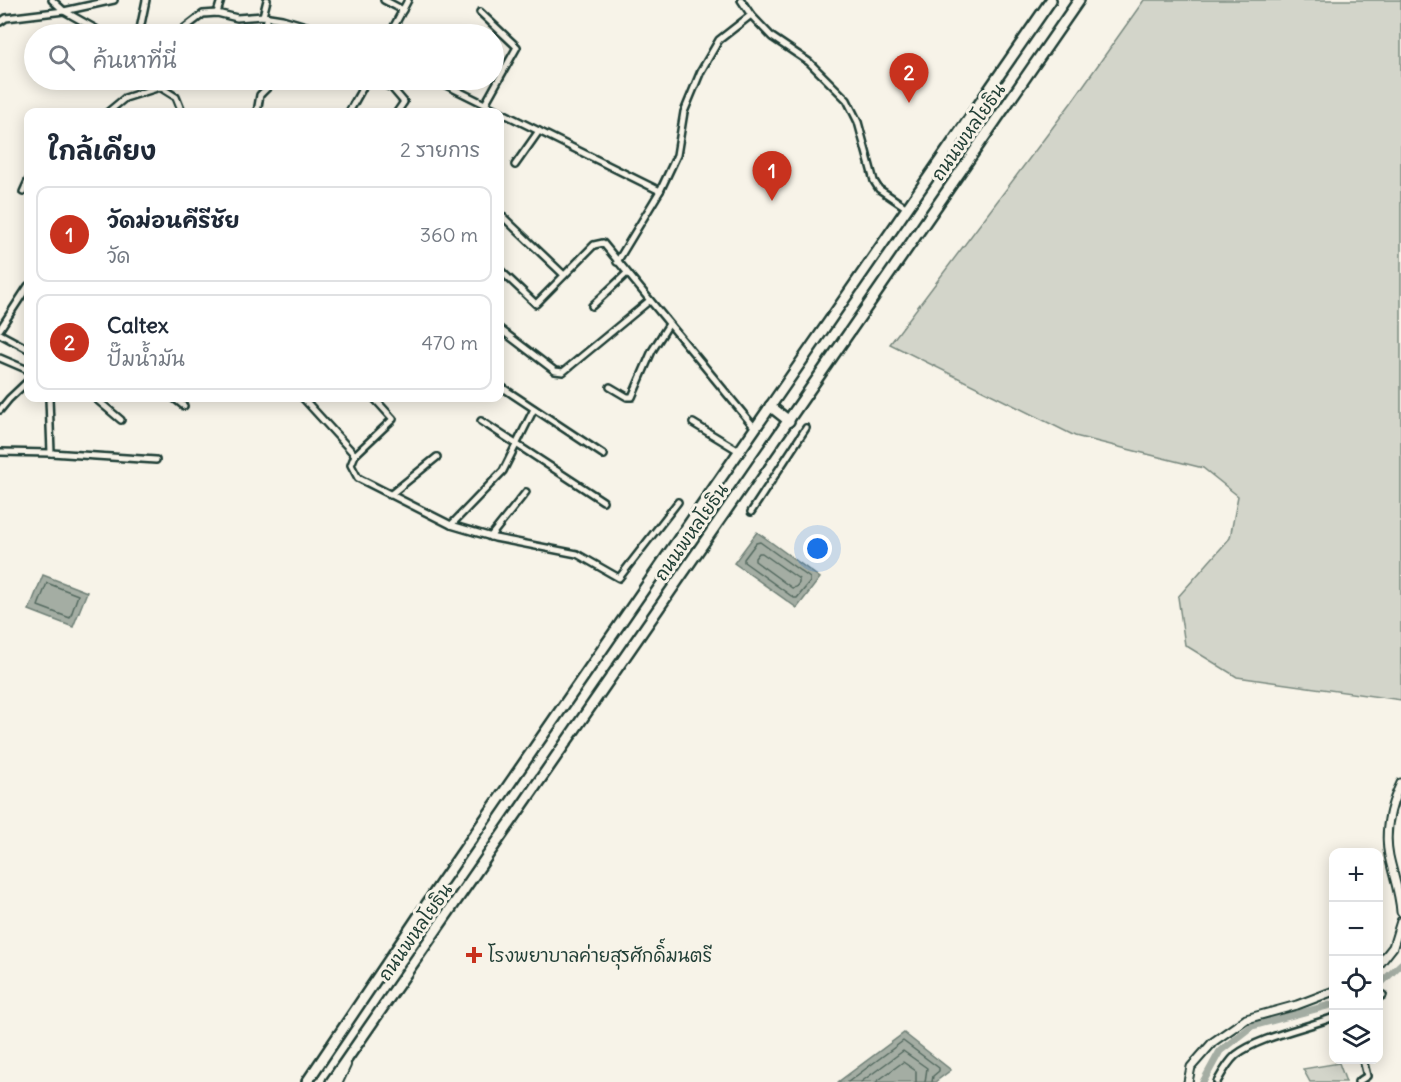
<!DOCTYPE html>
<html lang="th">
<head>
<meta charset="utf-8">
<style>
	:root { --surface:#fff; --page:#f2f2f3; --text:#1f2937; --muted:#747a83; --line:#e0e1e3; --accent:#c8321e }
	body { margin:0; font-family:Delius,"Playpen Sans Thai",sans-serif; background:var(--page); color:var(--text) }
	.controls { position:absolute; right:18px; bottom:18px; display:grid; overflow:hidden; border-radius:12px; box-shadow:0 3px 15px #0003 }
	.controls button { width:54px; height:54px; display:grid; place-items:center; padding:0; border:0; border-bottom:2px solid var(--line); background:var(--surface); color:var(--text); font:30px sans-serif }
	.you { position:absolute; left:818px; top:549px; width:21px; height:21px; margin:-15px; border:4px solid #fff; border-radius:50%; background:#1a73e8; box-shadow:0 0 0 9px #1a73e833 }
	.badge { display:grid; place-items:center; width:39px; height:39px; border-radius:50%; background:var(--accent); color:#fff; font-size:20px; font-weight:700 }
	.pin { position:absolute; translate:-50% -50px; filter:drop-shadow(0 2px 3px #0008) }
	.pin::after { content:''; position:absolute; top:32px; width:21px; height:18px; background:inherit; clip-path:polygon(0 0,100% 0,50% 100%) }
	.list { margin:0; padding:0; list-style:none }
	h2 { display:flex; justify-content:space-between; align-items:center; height:78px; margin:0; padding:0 24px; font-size:26px }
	h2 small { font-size:20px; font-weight:400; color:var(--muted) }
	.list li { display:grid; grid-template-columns:39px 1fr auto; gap:18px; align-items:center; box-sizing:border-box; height:96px; margin:0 12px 12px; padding:0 12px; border:2px solid var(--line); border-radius:12px }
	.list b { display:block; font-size:22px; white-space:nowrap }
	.list p { margin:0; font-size:20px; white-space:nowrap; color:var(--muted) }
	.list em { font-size:20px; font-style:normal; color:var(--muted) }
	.icon { flex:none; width:33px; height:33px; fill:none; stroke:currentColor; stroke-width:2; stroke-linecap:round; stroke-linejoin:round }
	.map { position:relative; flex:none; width:1401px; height:1082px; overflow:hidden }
	.search { position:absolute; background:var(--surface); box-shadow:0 3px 15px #0003; left:24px; top:24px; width:480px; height:66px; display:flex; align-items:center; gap:15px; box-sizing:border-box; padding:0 21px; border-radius:33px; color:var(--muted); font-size:22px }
	.panel { position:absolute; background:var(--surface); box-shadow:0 3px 15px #0003; left:24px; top:108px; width:480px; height:294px; border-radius:12px }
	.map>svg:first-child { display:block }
	.green { fill:#d3d5ca; stroke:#79897f; stroke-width:1.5 }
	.water { fill:#a4ada3; stroke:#6f8077; stroke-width:1.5 }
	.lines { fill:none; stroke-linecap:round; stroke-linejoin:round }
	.shore { stroke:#546a60; stroke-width:1.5 }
	.canal { stroke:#a4ada3; stroke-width:7 }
	.minor-casing { stroke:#1f3d34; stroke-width:10 }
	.tertiary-casing { stroke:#1f3d34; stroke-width:11 }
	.secondary-casing { stroke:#1f3d34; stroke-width:12 }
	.trunk-casing { stroke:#1f3d34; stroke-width:14 }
	.minor { stroke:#f7f3e8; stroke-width:5 }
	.tertiary { stroke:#f7f3e8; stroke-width:7 }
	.secondary { stroke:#f7f3e8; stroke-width:8 }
	.trunk { stroke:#f7f3e8; stroke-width:9 }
	.poi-dot { fill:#c8321e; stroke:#f7f3e8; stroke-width:2 }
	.labels { text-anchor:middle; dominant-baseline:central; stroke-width:6; stroke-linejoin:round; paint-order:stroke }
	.street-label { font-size:18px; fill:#1f3d34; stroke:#f7f3e8 }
	.poi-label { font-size:18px; fill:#1f3d34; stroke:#f7f3e8; text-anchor:start }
</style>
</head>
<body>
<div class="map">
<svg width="1401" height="1082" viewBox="0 0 1401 1082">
	<rect width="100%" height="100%" fill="#f7f3e8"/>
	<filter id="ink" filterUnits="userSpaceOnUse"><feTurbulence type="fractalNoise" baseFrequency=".0167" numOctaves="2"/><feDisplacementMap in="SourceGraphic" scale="12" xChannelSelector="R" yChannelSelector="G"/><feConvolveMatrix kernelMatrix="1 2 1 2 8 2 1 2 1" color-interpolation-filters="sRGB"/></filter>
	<g filter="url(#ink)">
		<g class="green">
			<polygon points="1144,0 1401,0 1401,700 1237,677 1185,645 1178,597 1230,538 1238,496 1203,468 1075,436 890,344 1071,103"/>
			<polygon points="1339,1063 1346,1082 1310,1082 1303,1069"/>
		</g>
		<g class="water">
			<polygon points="757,532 820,578 797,608 734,563"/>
			<polygon points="43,575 87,592 73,627 29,610"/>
			<polygon points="904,1033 951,1070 935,1082 838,1082"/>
		</g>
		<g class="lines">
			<g class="shore">
				<polygon points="760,542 810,578 810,582 797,598 794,598 744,562 744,559 756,543"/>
				<polygon points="759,553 762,553 799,579 799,583 796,587 792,588 755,561 755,558"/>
				<polygon points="47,583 78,595 70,618 38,606"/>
				<polyline points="848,1082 903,1041 939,1068 939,1071 933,1076 932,1082"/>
				<polyline points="861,1082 903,1051 927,1068 925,1082"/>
				<polyline points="876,1082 903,1062 916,1071 916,1082"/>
			</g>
			<g class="canal">
				<polyline points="1378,986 1401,964"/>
				<polyline points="1203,1082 1220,1051 1252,1026 1334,1004"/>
			</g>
			<defs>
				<g id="minor">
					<polyline points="52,0 64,11 96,29"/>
					<polyline points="384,0 403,10"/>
					<polyline points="741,0 751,15 772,37 809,62 847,100 858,122 874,181 879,189 907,208"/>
					<polyline points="480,12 517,47 485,104"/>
					<polyline points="217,13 221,0"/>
					<polyline points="263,16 267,0"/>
					<polyline points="0,22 6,18 64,11 114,0"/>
					<polyline points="139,34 146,0"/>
					<polyline points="177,34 203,14 217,13 237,18 263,16 282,19 333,34"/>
					<polyline points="262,34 268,17"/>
					<polyline points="390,34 408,0"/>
					<polyline points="159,80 160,87 176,97 182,112"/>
					<polyline points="374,80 392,88 404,102 397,112"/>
					<polyline points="436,80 660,191"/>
					<polyline points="108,112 125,98 160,87"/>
					<polyline points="257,112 260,95 275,80"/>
					<polyline points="349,112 367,80"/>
					<polyline points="515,165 539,131"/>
					<polyline points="23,192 28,181"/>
					<polyline points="500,214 564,275"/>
					<polyline points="617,262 660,191 677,155 684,112 701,71 719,40 751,15"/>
					<polyline points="500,270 536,304 594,245 603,243 755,428"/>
					<polyline points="592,306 627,273"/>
					<polyline points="0,329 28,286"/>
					<polyline points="500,329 555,371 563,372 649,301"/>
					<polyline points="0,334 28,349"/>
					<polyline points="0,358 28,370"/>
					<polyline points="500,386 604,455"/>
					<polyline points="610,387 627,397 632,397 652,351 669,324"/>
					<polyline points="49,398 51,453"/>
					<polyline points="95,398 121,420"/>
					<polyline points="174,398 184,406"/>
					<polyline points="303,398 355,455"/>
					<polyline points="374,398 393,419 355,455 351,465 358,478 451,525 495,538 577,554 619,578 678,502"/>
					<polyline points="0,410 9,399 28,381"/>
					<polyline points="481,421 603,501"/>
					<polyline points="693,423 739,451"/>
					<polyline points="0,452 51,453 156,460"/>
					<polyline points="390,495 437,457"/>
					<polyline points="751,512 806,428"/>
					<polyline points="451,525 503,471 534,409"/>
					<polyline points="490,537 526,492"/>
					<polyline points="1378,998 1383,995"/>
					<path d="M1217 1082C1222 1073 1228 1062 1236 1055 1259 1037 1306 1028 1334 1017"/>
					<polyline points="1358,1082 1367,1076 1363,1060"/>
				</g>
				<g id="tertiary">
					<path d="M1401 783C1390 806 1384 831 1389 856 1393 875 1400 893 1401 912"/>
					<polyline points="1378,966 1393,947 1401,921"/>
					<polyline points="1188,1082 1191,1067 1213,1042 1246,1019 1297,1005 1334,991"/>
				</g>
				<polyline id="secondary" points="338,1082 346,1065"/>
				<g id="trunk">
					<polyline points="770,406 789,421"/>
					<polyline points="307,1082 441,883 1051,0"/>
					<polyline points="331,1082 1079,0"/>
				</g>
			</defs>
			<use href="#minor" class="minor-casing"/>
			<use href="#tertiary" class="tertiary-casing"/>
			<use href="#secondary" class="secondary-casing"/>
			<use href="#trunk" class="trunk-casing"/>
			<use href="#minor" class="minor"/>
			<use href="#tertiary" class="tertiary"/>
			<use href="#secondary" class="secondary"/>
			<use href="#trunk" class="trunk"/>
		</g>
	</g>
	<path class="poi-dot" d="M471 946h6v6h6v6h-6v6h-6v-6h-6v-6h6z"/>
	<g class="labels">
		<g class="street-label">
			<text transform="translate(968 132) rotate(-55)">ถนนพหลโยธิน</text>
			<text transform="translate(691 532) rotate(-55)">ถนนพหลโยธิน</text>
			<text transform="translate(415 932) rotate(-55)">ถนนพหลโยธิน</text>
		</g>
		<g class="poi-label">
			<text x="488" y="955">โรงพยาบาลค่ายสุรศักดิ์มนตรี</text>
		</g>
	</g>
</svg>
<div class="controls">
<button>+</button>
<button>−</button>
<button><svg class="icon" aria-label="locate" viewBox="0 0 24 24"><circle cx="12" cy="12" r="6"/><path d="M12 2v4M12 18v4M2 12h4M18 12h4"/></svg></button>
<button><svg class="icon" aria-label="layers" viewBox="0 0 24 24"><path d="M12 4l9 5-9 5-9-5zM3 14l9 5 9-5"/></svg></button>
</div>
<div class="you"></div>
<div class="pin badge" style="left:772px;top:201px">1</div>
<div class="pin badge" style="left:909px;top:103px">2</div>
<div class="search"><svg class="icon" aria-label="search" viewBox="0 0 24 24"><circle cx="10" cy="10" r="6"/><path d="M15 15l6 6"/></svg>ค้นหาที่นี่</div>
<section class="panel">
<h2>ใกล้เคียง<small>2 รายการ</small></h2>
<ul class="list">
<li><span class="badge">1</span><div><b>วัดม่อนคีรีชัย</b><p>วัด</p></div><em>360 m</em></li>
<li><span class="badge">2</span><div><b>Caltex</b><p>ปั๊มน้ำมัน</p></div><em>470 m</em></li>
</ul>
</section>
</div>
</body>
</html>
